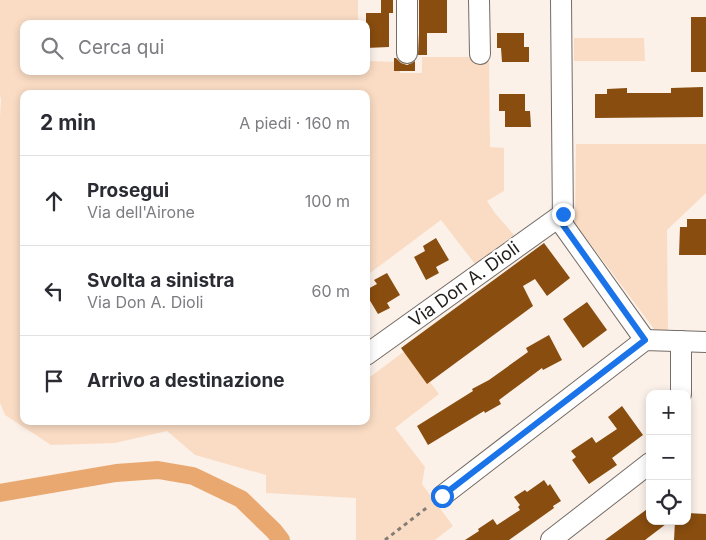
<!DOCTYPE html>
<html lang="it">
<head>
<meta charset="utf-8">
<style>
	:root { --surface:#fff; --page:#f2f2f3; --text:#2b2b33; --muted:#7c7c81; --line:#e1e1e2 }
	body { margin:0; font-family:Inter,sans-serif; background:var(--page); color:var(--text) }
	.controls { position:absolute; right:15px; bottom:15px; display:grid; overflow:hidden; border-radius:10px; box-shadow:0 2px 8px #0003 }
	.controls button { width:45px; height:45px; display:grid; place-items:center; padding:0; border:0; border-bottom:1px solid var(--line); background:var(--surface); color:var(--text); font:25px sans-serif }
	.stop { position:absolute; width:15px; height:15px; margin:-11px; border:4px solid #1a73e8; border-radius:50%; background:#fff }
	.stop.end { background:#1a73e8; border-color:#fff; box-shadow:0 1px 5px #0008 }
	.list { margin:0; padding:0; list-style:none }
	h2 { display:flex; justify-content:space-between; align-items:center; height:65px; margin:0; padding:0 20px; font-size:21px }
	h2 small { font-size:16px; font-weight:400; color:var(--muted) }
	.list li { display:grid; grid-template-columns:32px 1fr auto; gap:15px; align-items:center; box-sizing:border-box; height:90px; padding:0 20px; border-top:1px solid var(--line) }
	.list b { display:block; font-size:19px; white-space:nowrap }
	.list p { margin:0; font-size:16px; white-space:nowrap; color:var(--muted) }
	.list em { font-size:16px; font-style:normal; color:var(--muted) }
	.icon { flex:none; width:28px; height:28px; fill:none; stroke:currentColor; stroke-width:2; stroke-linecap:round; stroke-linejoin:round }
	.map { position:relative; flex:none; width:706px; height:540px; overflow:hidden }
	.search { position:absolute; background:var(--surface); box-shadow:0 2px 8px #0003; left:20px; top:20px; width:350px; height:55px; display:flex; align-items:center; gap:12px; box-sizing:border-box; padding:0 18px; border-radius:10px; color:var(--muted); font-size:19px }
	.panel { position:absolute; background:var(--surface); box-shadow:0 2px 8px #0003; left:20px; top:90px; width:350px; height:335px; border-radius:10px }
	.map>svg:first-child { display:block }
	.green { fill:#fadcc4 }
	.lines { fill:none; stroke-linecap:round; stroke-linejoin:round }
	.canal { stroke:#eaa871; stroke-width:18 }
	.building { fill:#884d0f }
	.minor-casing { stroke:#756c66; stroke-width:22 }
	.path { stroke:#837d78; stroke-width:3; stroke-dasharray:4 4; stroke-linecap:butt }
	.minor { stroke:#fff; stroke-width:20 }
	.route { stroke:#1a73e8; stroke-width:6 }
	.labels { text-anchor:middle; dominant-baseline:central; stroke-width:5; stroke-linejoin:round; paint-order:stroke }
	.street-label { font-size:18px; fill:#211e1b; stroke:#fff }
</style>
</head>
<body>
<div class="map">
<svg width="706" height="540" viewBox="0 0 706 540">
	<rect width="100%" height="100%" fill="#fbf1e9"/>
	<g class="green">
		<polygon points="0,0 358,0 358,24 24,24 24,71 366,71 366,61 400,62 400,73 422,73 422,57 489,57 490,147 504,148 504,191 487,201 495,213 514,235 475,264 441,220 366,276 366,94 24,94 24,421 366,421 366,380 406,350 439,394 395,428 425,467 422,484 453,526 435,540 356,540 356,498 266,493 266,475 195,455 167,431 115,443 51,445 5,415 0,403 0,117 1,100 0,95"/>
		<polygon points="574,38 644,38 645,61 574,61"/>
		<polygon points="576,144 706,144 706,193 667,230 668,333 657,333 575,223"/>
	</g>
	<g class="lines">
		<polyline class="canal" points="0,493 116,473 158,470 193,476 241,499 274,531 281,540"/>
	</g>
	<g class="building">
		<rect x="381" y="0" width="12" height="13"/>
		<rect x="419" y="0" width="28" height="33"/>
		<polygon points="366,13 389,13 389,47 366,48"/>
		<rect x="691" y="17" width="15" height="55"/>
		<polygon points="419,33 427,33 427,55 418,55"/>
		<polygon points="497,33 524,33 524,47 529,47 529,62 502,62 501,48 497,48"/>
		<polygon points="394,58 396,58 401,63 407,65 412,63 415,61 415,71 394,71"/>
		<polygon points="703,87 703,117 595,118 595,94 607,94 607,89 627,88 627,93 671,93 671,88"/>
		<polygon points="499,94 525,94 525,111 530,111 531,127 505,127 505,111 499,111"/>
		<polygon points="687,219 706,219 706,255 679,255 680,227 687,227"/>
		<polygon points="436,238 449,260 436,267 439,273 426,280 414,257 425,251 423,246"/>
		<polygon points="544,243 570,278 547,296 535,279 523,286 533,306 427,384 401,348"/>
		<polygon points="387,273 400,295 387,303 390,308 378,314 366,294 366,290 377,284 374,280"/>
		<polygon points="587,302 607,330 583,348 563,319"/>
		<polygon points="549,335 562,360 543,370 542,368 499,400 501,404 485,413 484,411 428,445 417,426 473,391 472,389 489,380 528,352 526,348"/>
		<polygon points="622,406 643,435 612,458 617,465 589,484 572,460 576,457 571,451 592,437 596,443 617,429 608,417"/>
		<polygon points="544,480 548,486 550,484 561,501 553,506 554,508 509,540 465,540 479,531 478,529 493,519 497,525 520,510 518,507 520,505 514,497 525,490 527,492"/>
		<polygon points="650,507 650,521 670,521 645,540 605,540"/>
		<polygon points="687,513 706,514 706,540 674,540 675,521 687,521"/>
	</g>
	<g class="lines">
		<defs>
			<g id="minor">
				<polyline points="407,0 407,53"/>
				<polyline points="479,0 480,54"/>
				<polyline points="561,0 563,225 645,340"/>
				<polyline points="366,355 563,214"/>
				<polyline points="681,394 681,341"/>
				<polyline points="442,496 645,340 706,342"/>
				<polyline points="551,540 650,463"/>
			</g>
		</defs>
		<use href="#minor" class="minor-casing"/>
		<polyline class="path" points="385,540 429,506"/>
		<use href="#minor" class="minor"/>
	</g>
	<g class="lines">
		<polyline class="route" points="442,496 645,340 563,225 563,214"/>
	</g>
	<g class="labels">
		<g class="street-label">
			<text transform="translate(464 284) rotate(-36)">Via Don A. Dioli</text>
		</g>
	</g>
</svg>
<div class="controls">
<button>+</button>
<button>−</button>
<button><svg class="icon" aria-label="locate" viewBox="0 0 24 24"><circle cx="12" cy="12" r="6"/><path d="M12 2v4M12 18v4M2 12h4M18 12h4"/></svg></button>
</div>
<div class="stop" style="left:442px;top:496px"></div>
<div class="stop end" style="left:563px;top:214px"></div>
<div class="search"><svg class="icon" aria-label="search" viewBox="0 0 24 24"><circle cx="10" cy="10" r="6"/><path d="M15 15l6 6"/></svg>Cerca qui</div>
<section class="panel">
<h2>2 min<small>A piedi · 160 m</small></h2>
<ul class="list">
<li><svg class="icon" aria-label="ahead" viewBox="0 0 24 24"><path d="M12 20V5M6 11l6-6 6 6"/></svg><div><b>Prosegui</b><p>Via dell'Airone</p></div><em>100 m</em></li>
<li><svg class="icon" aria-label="left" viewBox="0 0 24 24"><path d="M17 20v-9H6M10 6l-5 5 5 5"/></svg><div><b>Svolta a sinistra</b><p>Via Don A. Dioli</p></div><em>60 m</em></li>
<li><svg class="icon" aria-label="arrive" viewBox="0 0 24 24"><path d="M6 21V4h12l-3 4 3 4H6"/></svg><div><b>Arrivo a destinazione</b></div></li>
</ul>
</section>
</div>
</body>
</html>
